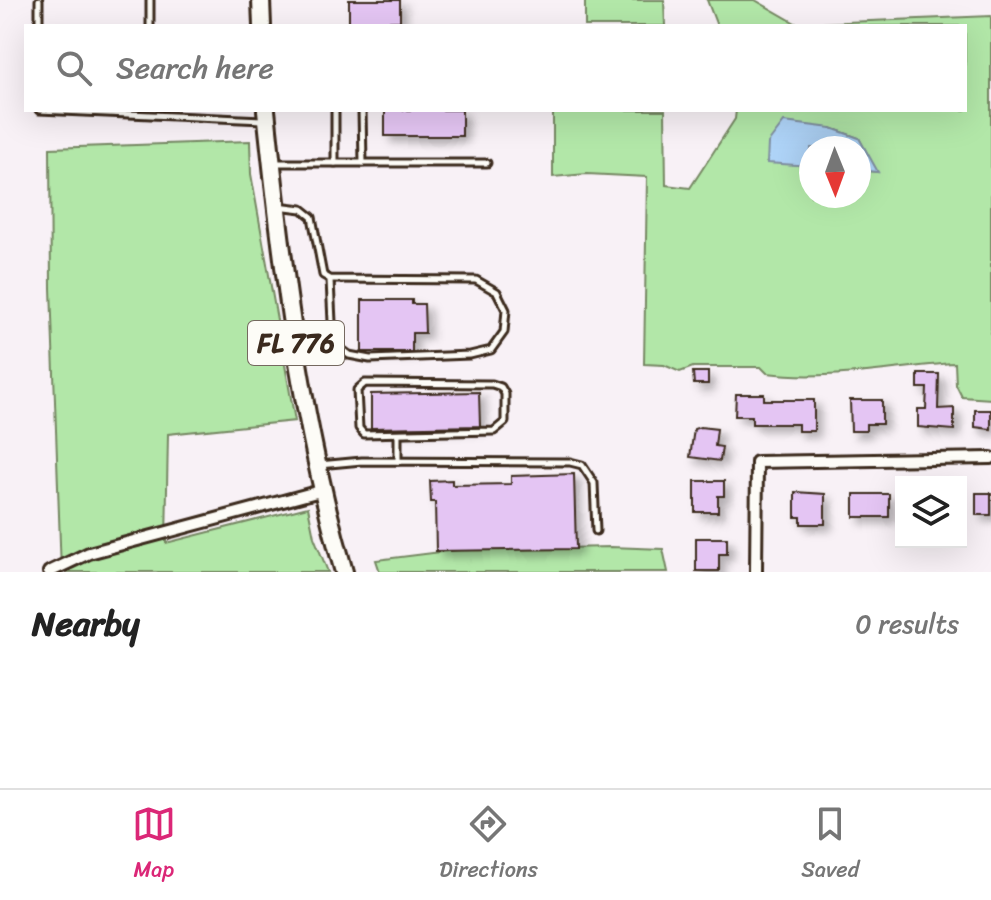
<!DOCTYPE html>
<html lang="en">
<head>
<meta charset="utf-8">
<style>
	:root { --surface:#fff; --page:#f2f2f2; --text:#222; --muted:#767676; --line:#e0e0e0; --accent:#db2777 }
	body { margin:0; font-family:Sriracha,sans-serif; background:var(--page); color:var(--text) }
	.controls { position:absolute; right:24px; bottom:24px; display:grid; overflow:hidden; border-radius:0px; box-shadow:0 8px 32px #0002 }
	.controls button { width:72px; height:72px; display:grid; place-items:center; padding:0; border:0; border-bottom:2px solid var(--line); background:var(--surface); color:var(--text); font:40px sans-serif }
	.compass { position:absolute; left:799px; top:136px; width:72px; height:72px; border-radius:50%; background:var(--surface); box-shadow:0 8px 32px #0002; rotate:179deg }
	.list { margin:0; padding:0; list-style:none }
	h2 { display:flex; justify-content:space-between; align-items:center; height:104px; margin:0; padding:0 32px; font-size:34px }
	h2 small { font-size:26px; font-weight:400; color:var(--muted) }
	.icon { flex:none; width:44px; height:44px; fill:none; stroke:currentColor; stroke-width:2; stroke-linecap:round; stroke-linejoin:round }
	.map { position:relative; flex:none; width:991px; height:572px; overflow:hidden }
	.search { position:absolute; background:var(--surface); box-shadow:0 8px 32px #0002; left:24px; right:24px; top:24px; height:88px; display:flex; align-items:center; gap:20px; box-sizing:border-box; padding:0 28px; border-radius:0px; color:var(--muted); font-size:30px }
	.sheet { height:216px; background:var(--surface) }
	nav { display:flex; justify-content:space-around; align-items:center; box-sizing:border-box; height:112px; border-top:2px solid var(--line); background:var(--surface); font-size:22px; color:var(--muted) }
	nav a { display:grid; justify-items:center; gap:4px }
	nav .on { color:var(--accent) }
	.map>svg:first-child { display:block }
	.green { fill:#b2e7a8; stroke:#768863; stroke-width:2; fill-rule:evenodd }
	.water { fill:#afd4f8; stroke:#8190a1; stroke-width:2 }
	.building { fill:#e4c5f3; stroke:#3b2a1e; stroke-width:2; filter:url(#shadow) }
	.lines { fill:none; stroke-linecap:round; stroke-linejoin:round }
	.lane-casing { stroke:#3b2a1e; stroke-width:11 }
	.street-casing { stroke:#3b2a1e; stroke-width:16 }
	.primary-casing { stroke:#3b2a1e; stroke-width:22 }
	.lane { stroke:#fdfcf7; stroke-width:5 }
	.street { stroke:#fdfcf7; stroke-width:10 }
	.primary { stroke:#fdfcf7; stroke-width:16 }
	.labels { text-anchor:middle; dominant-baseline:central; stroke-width:8; stroke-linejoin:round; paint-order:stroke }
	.shield { fill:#fdfcf7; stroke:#75695f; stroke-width:2 }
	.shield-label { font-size:26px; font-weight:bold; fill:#3b2a1e }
</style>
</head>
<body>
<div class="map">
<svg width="991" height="572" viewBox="0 0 991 572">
	<defs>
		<filter id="shadow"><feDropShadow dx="6" dy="6" stdDeviation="4" flood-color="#0004"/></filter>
	</defs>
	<rect width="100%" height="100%" fill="#f8f1f6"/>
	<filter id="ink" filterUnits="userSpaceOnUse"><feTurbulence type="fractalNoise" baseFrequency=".0125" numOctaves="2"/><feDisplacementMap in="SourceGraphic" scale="16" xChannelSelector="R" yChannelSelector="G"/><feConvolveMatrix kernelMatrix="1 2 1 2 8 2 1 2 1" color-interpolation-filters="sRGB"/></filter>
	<g filter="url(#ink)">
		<g class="green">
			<polygon points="585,0 664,0 665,26 585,26"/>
			<path d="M707 0H755L797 24 991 16V399L962 397 956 385 955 363C892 367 830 381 767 373L761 367H693L680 372 664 365 644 364 647 177 587 174 553 177V110H665L666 185 690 188 735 119 736 110H965V26H717ZM831 128 859 138 877 172 859 170V196H811V166L768 162Z"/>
			<polygon points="250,141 251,174 295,421 168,434 166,543 308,507 314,537 328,572 61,572 51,288 50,148"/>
			<polygon points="611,547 663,549 668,572 380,572 376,560 457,550"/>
		</g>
		<polygon class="water" points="784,122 831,128 859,138 878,172 859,170 859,148 811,148 811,166 767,163 768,143"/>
		<g class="building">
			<polygon points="349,0 400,0 400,21 349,23"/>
			<rect x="385" y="110" width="77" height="26"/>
			<polygon points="362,300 412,300 412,304 424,304 425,333 412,333 412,352 362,352"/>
			<polygon points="693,372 708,372 708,384 694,384"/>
			<polygon points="918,374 939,374 938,409 954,408 954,430 918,427 918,409 926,409 927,388 918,388"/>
			<polygon points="479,392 480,426 371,428 371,394"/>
			<polygon points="736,394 764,394 764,400 814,400 814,431 798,431 798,424 752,424 752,416 735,416"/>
			<polygon points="850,400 882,400 882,424 866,424 866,431 851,431"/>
			<polygon points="975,410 991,410 991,429 975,427"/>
			<polygon points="700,427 717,429 715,446 722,447 720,461 690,457 694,429"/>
			<polygon points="574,474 576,549 436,551 435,502 431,502 430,481 452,480 452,485 511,484 511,476"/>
			<polygon points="695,481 724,481 724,496 718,496 718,512 695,512"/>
			<polygon points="795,492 825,494 825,524 801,524 801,517 795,517"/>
			<rect x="976" y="493" width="15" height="22"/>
			<rect x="854" y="494" width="35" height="23"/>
			<polygon points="696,538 727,538 727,554 719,554 719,571 696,571"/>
		</g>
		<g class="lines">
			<defs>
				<g id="lane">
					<polyline points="39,0 39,26"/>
					<polyline points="150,26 150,0"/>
					<polyline points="39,110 263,120"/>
					<polyline points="335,110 335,163"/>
					<polyline points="362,110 363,163"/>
					<polyline points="276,163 487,163"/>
					<polyline points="278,206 302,209 312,217 323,275 330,279 476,280 497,292 506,310 504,332 491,350 470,355 370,359 349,355 333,343 297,344"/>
					<polyline points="330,280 333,343"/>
					<polygon points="365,383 492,384 501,387 505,394 505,422 494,431 364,434 359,428 357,390"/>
					<polyline points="398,434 398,461"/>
					<polyline points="319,465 362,461 570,462 582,465 594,483 596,531"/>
				</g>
				<g id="street">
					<polyline points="49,572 89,553 324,490"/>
					<polyline points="756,572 757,462 991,458"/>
				</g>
				<g id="primary">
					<polyline points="261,0 262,26"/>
					<path d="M266 110C282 265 301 422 344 572"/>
				</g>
			</defs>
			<use href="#lane" class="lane-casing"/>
			<use href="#street" class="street-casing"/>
			<use href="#primary" class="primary-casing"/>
			<use href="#lane" class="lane"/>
			<use href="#street" class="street"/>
			<use href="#primary" class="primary"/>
		</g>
	</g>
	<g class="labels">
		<rect class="shield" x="248" y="321" width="96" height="44" rx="6"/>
		<g class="shield-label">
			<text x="296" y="343">FL 776</text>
		</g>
	</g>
</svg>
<div class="controls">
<button><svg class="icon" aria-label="layers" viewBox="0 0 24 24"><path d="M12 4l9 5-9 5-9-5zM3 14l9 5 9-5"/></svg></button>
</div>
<svg class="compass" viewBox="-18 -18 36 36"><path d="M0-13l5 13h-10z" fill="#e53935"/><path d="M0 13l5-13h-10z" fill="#767676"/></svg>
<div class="search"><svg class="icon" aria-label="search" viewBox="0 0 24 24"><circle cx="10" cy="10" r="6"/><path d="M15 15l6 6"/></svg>Search here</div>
</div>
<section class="sheet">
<h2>Nearby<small>0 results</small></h2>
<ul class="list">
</ul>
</section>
<nav>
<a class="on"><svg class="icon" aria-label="map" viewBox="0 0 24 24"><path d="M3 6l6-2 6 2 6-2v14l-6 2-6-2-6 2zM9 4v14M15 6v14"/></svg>Map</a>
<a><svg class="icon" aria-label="directions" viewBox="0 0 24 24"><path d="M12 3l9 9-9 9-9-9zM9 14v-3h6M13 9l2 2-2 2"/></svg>Directions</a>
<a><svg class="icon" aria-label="saved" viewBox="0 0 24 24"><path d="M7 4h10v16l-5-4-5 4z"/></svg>Saved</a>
</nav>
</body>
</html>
